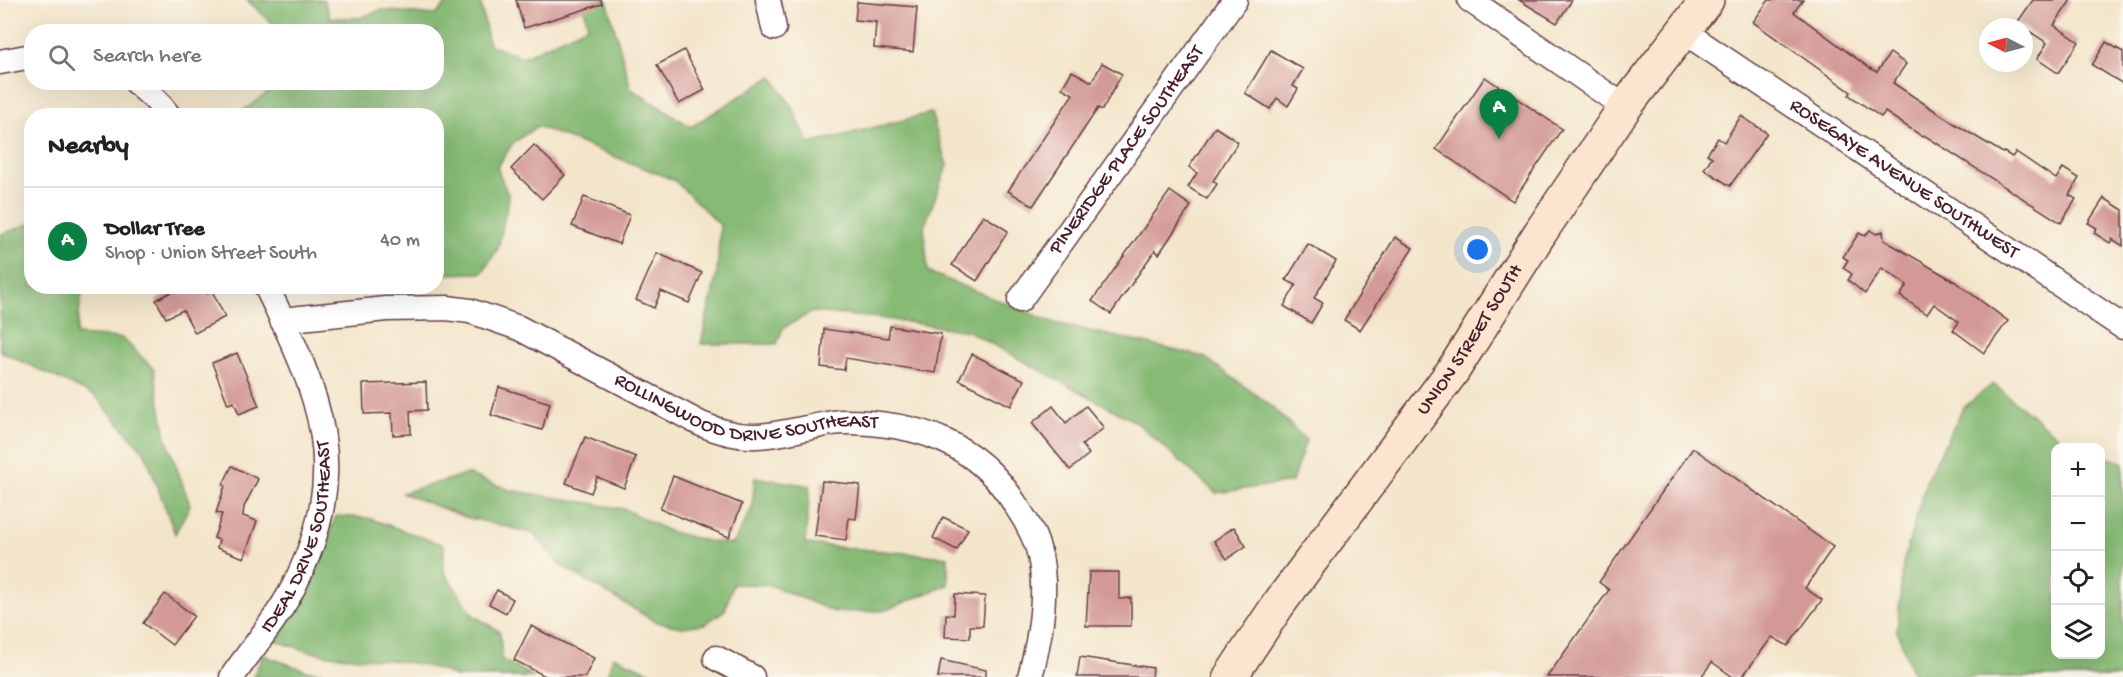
<!DOCTYPE html>
<html lang="en">
<head>
<meta charset="utf-8">
<style>
	:root { --surface:#fff; --page:#f6f6f6; --text:#222; --muted:#767676; --line:#e0e0e0; --accent:#0b8043 }
	body { margin:0; font-family:"Gochi Hand",sans-serif; background:var(--page); color:var(--text) }
	.controls { position:absolute; right:18px; bottom:18px; display:grid; overflow:hidden; border-radius:12px; box-shadow:0 6px 24px #0002 }
	.controls button { width:54px; height:54px; display:grid; place-items:center; padding:0; border:0; border-bottom:2px solid var(--line); background:var(--surface); color:var(--text); font:30px sans-serif }
	.compass { position:absolute; left:1979px; top:18px; width:54px; height:54px; border-radius:50%; background:var(--surface); box-shadow:0 6px 24px #0002; rotate:276deg }
	.you { position:absolute; left:1478px; top:250px; width:21px; height:21px; margin:-15px; border:4px solid #fff; border-radius:50%; background:#1a73e8; box-shadow:0 0 0 9px #1a73e833 }
	.badge { display:grid; place-items:center; width:39px; height:39px; border-radius:50%; background:var(--accent); color:#fff; font-size:20px; font-weight:700 }
	.pin { position:absolute; translate:-50% -50px; filter:drop-shadow(0 2px 3px #0008) }
	.pin::after { content:''; position:absolute; top:32px; width:21px; height:18px; background:inherit; clip-path:polygon(0 0,100% 0,50% 100%) }
	.list { margin:0; padding:0; list-style:none }
	h2 { display:flex; justify-content:space-between; align-items:center; height:78px; margin:0; padding:0 24px; font-size:26px }
	h2 small { font-size:20px; font-weight:400; color:var(--muted) }
	.list li { display:grid; grid-template-columns:39px 1fr auto; gap:18px; align-items:center; box-sizing:border-box; height:108px; padding:0 24px; border-top:2px solid var(--line) }
	.list b { display:block; font-size:22px; white-space:nowrap }
	.list p { margin:0; font-size:20px; white-space:nowrap; color:var(--muted) }
	.list em { font-size:20px; font-style:normal; color:var(--muted) }
	.icon { flex:none; width:33px; height:33px; fill:none; stroke:currentColor; stroke-width:2; stroke-linecap:round; stroke-linejoin:round }
	.map { position:relative; flex:none; width:2123px; height:677px; overflow:hidden }
	.search { position:absolute; background:var(--surface); box-shadow:0 6px 24px #0002; left:24px; top:24px; width:420px; height:66px; display:flex; align-items:center; gap:15px; box-sizing:border-box; padding:0 21px; border-radius:24px; color:var(--muted); font-size:22px }
	.panel { position:absolute; background:var(--surface); box-shadow:0 6px 24px #0002; left:24px; top:108px; width:420px; height:186px; border-radius:24px }
	.map>svg:first-child { display:block }
	.forest { fill:#86ba75; stroke:#686c50; stroke-width:1.5 }
	.building { fill:#d39996 }
	.lines { fill:none; stroke-linecap:round; stroke-linejoin:round }
	.street-casing { stroke:#633d43; stroke-width:27 }
	.secondary-casing { stroke:#633d43; stroke-width:36 }
	.street { stroke:#fff; stroke-width:24 }
	.secondary { stroke:#fce5cf; stroke-width:33 }
	.labels { text-anchor:middle; dominant-baseline:central; stroke-width:6; stroke-linejoin:round; paint-order:stroke }
	.street-label { font-size:20px; fill:#4a1f2b; stroke:#fbf7ec }
</style>
</head>
<body>
<div class="map">
<svg width="2123" height="677" viewBox="0 0 2123 677">
	<rect width="100%" height="100%" fill="#fbf7ec"/>
	<filter id="ink" filterUnits="userSpaceOnUse"><feTurbulence type="fractalNoise" baseFrequency=".0167" numOctaves="2"/><feDisplacementMap in="SourceGraphic" scale="12" xChannelSelector="R" yChannelSelector="G"/><feConvolveMatrix kernelMatrix="1 2 1 2 8 2 1 2 1" color-interpolation-filters="sRGB"/></filter>
	<filter id="wash" filterUnits="userSpaceOnUse"><feTurbulence type="fractalNoise" baseFrequency=".008" numOctaves="4" result="noise"/><feDisplacementMap in="SourceGraphic" scale="24" xChannelSelector="R" yChannelSelector="G"/><feGaussianBlur stdDeviation="1.35" result="paint"/><feColorMatrix in="noise" values="0 0 0 0 0 0 0 0 0 0 0 0 0 0 0 0 0 1.4 0 .05"/><feComposite in="paint" operator="in"/></filter>
	<g filter="url(#wash)">
		<rect width="100%" height="100%" fill="#f3e5ca"/>
		<g class="forest">
			<polygon points="247,0 324,0 330,18 360,18 381,10 436,15 450,0 480,0 489,45 523,57 588,26 582,0 607,0 631,89 691,127 772,76 792,107 809,144 931,113 947,166 924,227 928,272 1055,323 1204,357 1270,405 1306,440 1292,482 1216,493 1136,422 968,331 879,318 812,312 783,328 777,344 701,344 717,273 720,225 674,180 537,126 512,144 497,168 509,197 498,248 482,273 437,274 436,116 238,114 282,83 436,82 436,32 281,31"/>
			<polygon points="31,223 32,286 83,287 76,335 122,338 154,369 166,438 190,505 175,534 145,453 95,396 0,351 0,235"/>
			<polygon points="1993,384 2067,444 2078,447 2056,448 2056,654 2100,654 2101,455 2123,463 2123,677 1914,677 1897,631 1903,564 1927,479 1963,408"/>
			<polygon points="467,474 510,490 624,509 668,531 707,541 733,544 752,508 755,477 810,486 805,544 948,557 948,585 883,611 835,612 770,585 733,584 725,610 705,624 682,627 656,622 560,565 533,533 465,517 402,493"/>
			<path d="M336 516 368 518 444 545V572L473 615 500 632 502 660 534 677H456C415 656 367 661 323 654 306 652 289 644 273 640L307 593Z"/>
			<polygon points="263,655 307,671 369,677 253,677"/>
			<polygon points="613,656 662,677 607,677"/>
		</g>
		<g id="blocks">
			<g class="building">
				<polygon points="516,0 601,0 602,4 524,28"/>
				<polygon points="1519,0 1572,0 1557,23"/>
				<polygon points="1769,0 1803,0 1794,12 1868,67 1877,72 1890,53 1906,64 1893,83 1955,124 2003,153 2004,152 2012,157 2016,152 2056,179 2063,168 2079,178 2069,195 2076,199 2061,223 1924,135 1923,137 1885,112 1881,117 1849,95 1851,92 1753,22"/>
				<polygon points="2033,0 2071,0 2054,25 2079,42 2058,73 2037,59 2047,43 2017,23"/>
				<polygon points="857,2 917,7 913,52 874,48 876,22 855,20"/>
				<polygon points="2106,42 2123,52 2123,84 2092,65"/>
				<polygon points="684,50 705,90 679,104 657,65"/>
				<polygon points="1271,50 1303,69 1293,86 1298,89 1288,106 1277,98 1270,109 1245,93"/>
				<polygon points="1102,63 1122,74 1102,110 1098,108 1033,206 1008,191 1073,94 1062,88 1072,71 1092,82"/>
				<polygon points="1485,77 1562,129 1513,201 1436,149"/>
				<polygon points="1741,116 1767,133 1730,186 1704,169 1712,157 1707,154 1718,138 1724,142"/>
				<polygon points="1215,127 1238,142 1213,181 1217,184 1207,199 1188,187 1197,173 1189,167"/>
				<polygon points="534,145 565,175 542,199 511,169"/>
				<polygon points="1170,191 1191,206 1159,254 1155,250 1111,314 1092,301"/>
				<polygon points="584,197 630,215 619,244 572,226"/>
				<polygon points="2104,198 2123,210 2123,246 2112,239 2110,243 2094,233 2097,228 2088,223"/>
				<polygon points="983,215 1008,231 977,281 952,265"/>
				<polygon points="1870,230 1876,234 1883,231 1884,240 1954,281 2008,321 1984,353 1953,330 1959,322 1934,304 1927,314 1900,296 1907,285 1882,268 1865,294 1848,280 1852,274 1843,268 1848,260 1843,257 1859,233 1865,236"/>
				<polygon points="1395,237 1413,248 1360,330 1344,320"/>
				<polygon points="1308,244 1336,261 1314,298 1323,303 1311,323 1284,306 1296,285 1286,280"/>
				<polygon points="657,253 702,273 689,303 661,291 654,308 636,300"/>
				<polygon points="182,286 204,286 207,294 212,291 225,317 195,333 183,310 166,318 156,300"/>
				<polygon points="890,326 941,334 935,373 846,358 844,370 821,367 824,329 888,338"/>
				<polygon points="237,353 259,406 239,414 234,402 228,404 212,363"/>
				<polygon points="972,354 1024,380 1011,406 959,380"/>
				<polygon points="426,382 427,410 410,411 411,434 393,435 392,413 364,414 363,384"/>
				<polygon points="499,387 550,403 542,430 491,415"/>
				<polygon points="1053,406 1066,423 1086,406 1104,428 1082,445 1089,454 1070,470 1032,423"/>
				<polygon points="585,437 636,457 624,488 597,477 591,493 566,483"/>
				<polygon points="1693,448 1833,547 1805,588 1822,600 1788,646 1772,637 1742,677 1733,677 1712,662 1701,677 1547,677 1609,590 1599,582"/>
				<polygon points="232,466 258,479 244,507 243,516 257,521 244,558 217,548 219,540 214,538 222,514 216,513 225,486 223,484"/>
				<polygon points="673,476 742,504 729,537 660,509"/>
				<polygon points="822,481 860,485 856,519 849,518 846,540 815,536"/>
				<polygon points="943,517 968,529 957,550 933,538"/>
				<polygon points="1234,527 1246,546 1227,559 1214,541"/>
				<polygon points="1089,572 1119,572 1119,599 1131,598 1131,626 1086,626"/>
				<polygon points="497,590 513,599 506,613 489,604"/>
				<polygon points="165,594 194,616 172,645 143,623"/>
				<polygon points="955,594 985,596 983,626 970,626 970,638 945,637 946,614 954,615"/>
				<polygon points="531,626 594,658 585,677 547,677 514,660"/>
				<polygon points="1080,657 1153,668 1152,677 1077,677"/>
				<polygon points="941,660 986,670 986,677 938,677"/>
			</g>
		</g>
	</g>
	<g filter="url(#ink)">
		<use href="#blocks" fill-opacity="0" stroke="#633d43" stroke-width="1.5"/>
		<g class="lines">
			<defs>
				<g id="street">
					<polyline points="768,0 774,28"/>
					<polyline points="1470,0 1625,107"/>
					<path id="s1" d="M1683 31 2123 327"/>
					<polyline points="0,62 32,56"/>
					<polyline points="136,82 156,100 169,116"/>
					<path id="s2" d="M1020 300 1235 0"/>
					<path id="s3" d="M282 320 386 309 447 308 470 311 519 328 701 424C745 442 762 437 807 428 819 426 831 422 843 422 916 422 978 442 1017 507 1027 522 1036 537 1040 556 1048 595 1040 639 1030 677"/>
					<polyline points="716,658 752,677"/>
					<path id="s4" d="M232 677C252 648 278 618 294 586 353 468 320 396 266 286"/>
				</g>
				<g id="secondary">
					<path id="s5" d="M1230 677 1278 605 1452 372 1540 233 1625 107 1707 0"/>
				</g>
			</defs>
			<use href="#street" class="street-casing"/>
			<use href="#secondary" class="secondary-casing"/>
			<use href="#street" class="street"/>
			<use href="#secondary" class="secondary"/>
		</g>
	</g>
	<g class="labels">
		<g class="street-label">
			<text stroke="none"><textPath href="#s2" startOffset="184">PINERIDGE PLACE SOUTHEAST</textPath></text>
			<text stroke="none"><textPath href="#s1" startOffset="266">ROSEGAYE AVENUE SOUTHWEST</textPath></text>
			<text stroke="none"><textPath href="#s5" startOffset="414">UNION STREET SOUTH</textPath></text>
			<text stroke="none"><textPath href="#s3" startOffset="488">ROLLINGWOOD DRIVE SOUTHEAST</textPath></text>
			<text stroke="none"><textPath href="#s4" startOffset="159">IDEAL DRIVE SOUTHEAST</textPath></text>
		</g>
	</g>
</svg>
<div class="controls">
<button>+</button>
<button>−</button>
<button><svg class="icon" aria-label="locate" viewBox="0 0 24 24"><circle cx="12" cy="12" r="6"/><path d="M12 2v4M12 18v4M2 12h4M18 12h4"/></svg></button>
<button><svg class="icon" aria-label="layers" viewBox="0 0 24 24"><path d="M12 4l9 5-9 5-9-5zM3 14l9 5 9-5"/></svg></button>
</div>
<svg class="compass" viewBox="-18 -18 36 36"><path d="M0-13l5 13h-10z" fill="#e53935"/><path d="M0 13l5-13h-10z" fill="#767676"/></svg>
<div class="you"></div>
<div class="pin badge" style="left:1499px;top:139px">A</div>
<div class="search"><svg class="icon" aria-label="search" viewBox="0 0 24 24"><circle cx="10" cy="10" r="6"/><path d="M15 15l6 6"/></svg>Search here</div>
<section class="panel">
<h2>Nearby<small></small></h2>
<ul class="list">
<li><span class="badge">A</span><div><b>Dollar Tree</b><p>Shop · Union Street South</p></div><em>40 m</em></li>
</ul>
</section>
</div>
</body>
</html>
